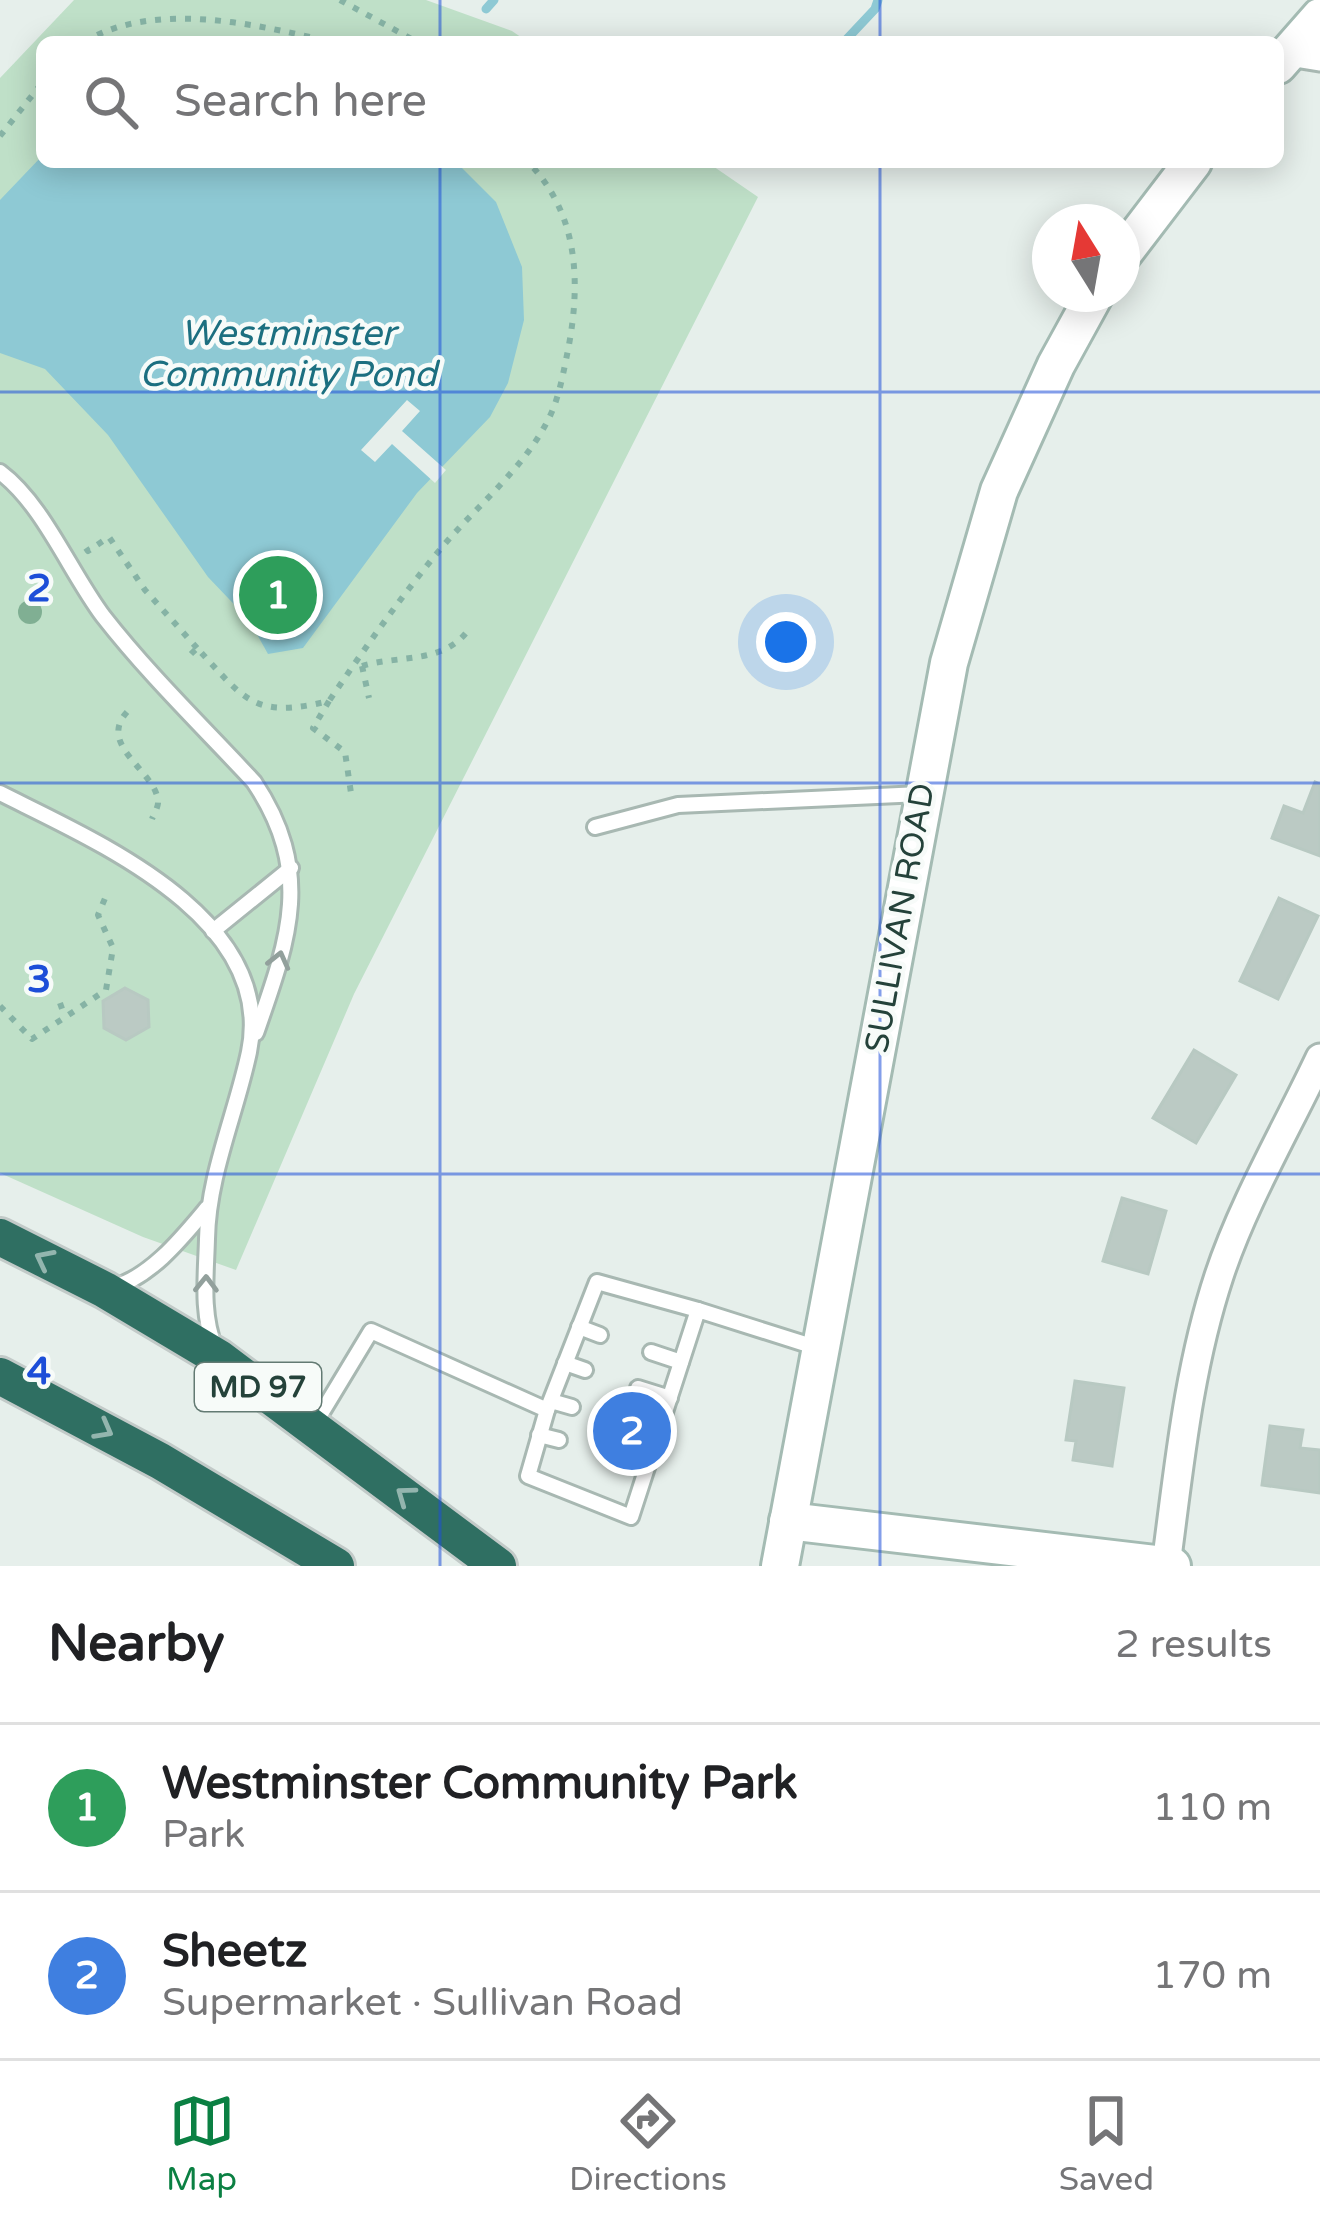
<!DOCTYPE html>
<html lang="en">
<head>
<meta charset="utf-8">
<style>
	:root { --surface:#fff; --page:#f6f6f6; --text:#202124; --muted:#757577; --line:#e0e0e0; --accent:#0b8043 }
	body { margin:0; font-family:"Varela Round",sans-serif; background:var(--page); color:var(--text) }
	.compass { position:absolute; left:1032px; top:204px; width:108px; height:108px; border-radius:50%; background:var(--surface); box-shadow:0 6px 30px #0003; rotate:349deg }
	.you { position:absolute; left:786px; top:642px; width:42px; height:42px; margin:-30px; border:9px solid #fff; border-radius:50%; background:#1a73e8; box-shadow:0 0 0 18px #1a73e833 }
	.badge { display:grid; place-items:center; width:78px; height:78px; border-radius:50%; background:var(--accent); color:#fff; font-size:39px; font-weight:700 }
	.pin { position:absolute; translate:-50% -50%; border:6px solid #fff; box-shadow:0 3px 12px #0006 }
	.list { margin:0; padding:0; list-style:none }
	h2 { display:flex; justify-content:space-between; align-items:center; height:156px; margin:0; padding:0 48px; font-size:51px }
	h2 small { font-size:39px; font-weight:400; color:var(--muted) }
	.list li { display:grid; grid-template-columns:78px 1fr auto; gap:36px; align-items:center; box-sizing:border-box; height:168px; padding:0 48px; border-top:3px solid var(--line) }
	.list b { display:block; font-size:45px; white-space:nowrap }
	.list p { margin:0; font-size:39px; white-space:nowrap; color:var(--muted) }
	.list em { font-size:39px; font-style:normal; color:var(--muted) }
	.icon { flex:none; width:66px; height:66px; fill:none; stroke:currentColor; stroke-width:2; stroke-linecap:round; stroke-linejoin:round }
	.map { position:relative; flex:none; width:1320px; height:1566px; overflow:hidden }
	.search { position:absolute; background:var(--surface); box-shadow:0 6px 30px #0003; left:36px; right:36px; top:36px; height:132px; display:flex; align-items:center; gap:30px; box-sizing:border-box; padding:0 42px; border-radius:18px; color:var(--muted); font-size:45px }
	.sheet { height:492px; background:var(--surface) }
	nav { display:flex; justify-content:space-around; align-items:center; box-sizing:border-box; height:168px; border-top:3px solid var(--line); background:var(--surface); font-size:33px; color:var(--muted) }
	nav a { display:grid; justify-items:center; gap:6px }
	nav .on { color:var(--accent) }
	.map>svg:first-child { display:block }
	.green { fill:#bfe0c8 }
	.water { fill:#8ec9d4 }
	.pier { fill:#e6efeb }
	.lines { fill:none; stroke-linecap:round; stroke-linejoin:round }
	.stream { stroke:#8ec9d4; stroke-width:9 }
	.building { fill:#bbcac4; stroke:#b8c9c2; stroke-width:3 }
	.lane-casing { stroke:#a8b8b2; stroke-width:20 }
	.street-casing { stroke:#a8b8b2; stroke-width:33 }
	.secondary-casing { stroke:#a4bbb3; stroke-width:42 }
	.highway-casing { stroke:#c2cac8; stroke-width:42 }
	.path { stroke:#86b3a5; stroke-width:6; stroke-dasharray:6 9; stroke-linecap:butt }
	.lane { stroke:#fff; stroke-width:14 }
	.street { stroke:#fff; stroke-width:27 }
	.secondary { stroke:#fff; stroke-width:36 }
	.highway { stroke:#2f6f62; stroke-width:36 }
	.tree { fill:#80af93 }
	.oneway { stroke:#92a09c }
	.oneway2 { stroke:#93b5ae }
	.grid { fill:none; stroke:#1d4ed8; stroke-width:3; stroke-opacity:0.55 }
	.labels { text-anchor:middle; dominant-baseline:central; stroke-width:9; stroke-linejoin:round; paint-order:stroke }
	.shield { fill:#f7fbf9; stroke:#637a73; stroke-width:3 }
	.shield-label { font-size:30px; font-weight:bold; fill:#24423a }
	.street-label { font-size:33px; fill:#24423a; stroke:#f7fbf9 }
	.water-label { font-size:36px; font-style:italic; fill:#1c6f80; stroke:#f7fbf9 }
	.grid-label { font-size:39px; text-anchor:middle; font-weight:bold; fill:#1d4ed8; stroke:#f7fbf9; stroke-width:9; stroke-linejoin:round; paint-order:stroke }
</style>
</head>
<body>
<div class="map">
<svg width="1320" height="1566" viewBox="0 0 1320 1566">
	<rect width="100%" height="100%" fill="#e6efeb"/>
	<polygon class="green" points="74,0 426,0 512,31 528,42 42,42 42,162 707,162 758,197 354,994 236,1270 143,1237 0,1173 0,78"/>
	<polygon class="water" points="42,156 42,162 456,162 496,202 522,267 524,320 508,383 490,417 417,493 303,648 268,654 249,620 208,577 108,435 45,369 0,353 0,200"/>
	<polygon class="pier" points="407,400 420,411 402,431 446,470 435,483 392,444 375,462 361,450"/>
	<g class="lines">
		<g class="stream">
			<polyline points="486,9 494,0"/>
			<polyline points="844,42 875,9 878,0"/>
		</g>
	</g>
	<g class="building">
		<polygon points="1315,782 1320,784 1320,856 1272,838 1284,806 1303,813"/>
		<polygon points="1279,898 1318,916 1278,999 1240,981"/>
		<polygon points="125,988 148,1000 149,1027 126,1040 104,1028 103,1001"/>
		<polygon points="1194,1050 1236,1075 1196,1143 1153,1118"/>
		<polygon points="1122,1198 1166,1211 1148,1274 1103,1261"/>
		<polygon points="1075,1381 1124,1388 1112,1466 1073,1460 1076,1441 1066,1440"/>
		<polygon points="1270,1426 1303,1430 1300,1448 1320,1450 1320,1493 1262,1485"/>
	</g>
	<g class="lines">
		<defs>
			<g id="lane">
				<path d="M0 472C43 504 70 572 103 616 149 675 204 728 254 782 314 872 289 939 256 1033"/>
				<path d="M0 793C93 840 277 917 249 1052 236 1114 208 1175 207 1239 206 1276 201 1313 215 1348"/>
				<polyline points="595,827 678,805 921,794"/>
				<polyline points="213,931 291,868"/>
				<path d="M111 1288C150 1278 182 1238 207 1208"/>
				<polyline points="579,1327 600,1335"/>
				<polyline points="651,1352 681,1362"/>
				<polyline points="565,1363 585,1370"/>
				<polyline points="638,1388 670,1398"/>
				<polyline points="551,1401 572,1407"/>
				<polyline points="547,1410 597,1282 698,1310"/>
				<polyline points="627,1421 660,1429"/>
				<polyline points="313,1427 371,1331 547,1410 528,1476 631,1517 698,1310 818,1348"/>
				<polyline points="539,1435 559,1440"/>
				<polyline points="613,1455 648,1464"/>
			</g>
			<g id="street">
				<polyline points="1289,52 1320,57"/>
				<path d="M1166 1565C1179 1468 1188 1370 1219 1276 1243 1203 1287 1128 1320 1058"/>
			</g>
			<g id="secondary">
				<polyline points="1278,65 1320,17"/>
				<polyline points="1122,255 1193,162"/>
				<polyline points="788,1521 1172,1566"/>
				<polyline points="780,1566 949,663 999,491 1056,365 1095,294"/>
			</g>
			<g id="highway">
				<polyline points="0,1237 105,1290 219,1358 498,1566"/>
				<polyline points="0,1376 160,1461 336,1566"/>
			</g>
		</defs>
		<use href="#lane" class="lane-casing"/>
		<use href="#street" class="street-casing"/>
		<use href="#secondary" class="secondary-casing"/>
		<use href="#highway" class="highway-casing"/>
		<g class="path">
			<polyline points="340,0 417,42"/>
			<path d="M84 42C154 0 255 24 331 42"/>
			<polyline points="0,136 42,83"/>
			<polyline points="86,548 88,551 109,537 145,590 197,648"/>
			<path d="M191 654 197 648C246 701 254 719 329 701 365 648 402 595 443 546 477 506 524 468 548 420 559 399 563 374 568 350 581 283 579 214 528 162"/>
			<path d="M362 666C398 655 440 664 466 633"/>
			<polyline points="362,666 369,698"/>
			<polyline points="329,701 313,728 345,752 351,793"/>
			<path d="M127 712C97 745 154 770 158 800 159 806 154 814 152 819"/>
			<polyline points="60,1003 65,1017"/>
			<polyline points="0,1006 32,1039 106,990 113,948 98,915 106,896"/>
		</g>
		<use href="#lane" class="lane"/>
		<use href="#street" class="street"/>
		<use href="#secondary" class="secondary"/>
		<use href="#highway" class="highway"/>
	</g>
	<circle class="tree" cx="30" cy="612" r="12"/>
	<defs><path id="oneway-chevron" d="M-2-3.5L2.5 0L-2 3.5" fill="none" stroke-width="1.6" stroke-linecap="round" stroke-linejoin="round" transform="scale(3)"/></defs>
	<g class="oneway">
		<use href="#oneway-chevron" transform="translate(279 960) rotate(-76)"/>
		<use href="#oneway-chevron" transform="translate(206 1284) rotate(-89)"/>
	</g>
	<g class="oneway2">
		<use href="#oneway-chevron" transform="translate(44 1259) rotate(-153)"/>
		<use href="#oneway-chevron" transform="translate(104 1430) rotate(29)"/>
		<use href="#oneway-chevron" transform="translate(405 1495) rotate(-144)"/>
	</g>
	<path class="grid" d="M440 0V42M880 0V42M440 162V1566M880 162V1566M0 392H1320M0 783H1320M0 1174H1320"/>
	<g class="labels">
		<rect class="shield" x="195" y="1363" width="126" height="48" rx="9"/>
		<g class="shield-label">
			<text x="258" y="1387">MD 97</text>
		</g>
		<g class="street-label">
			<text transform="translate(900 918) rotate(-80)">SULLIVAN ROAD</text>
		</g>
		<g class="water-label">
			<text x="288" y="333">Westminster<tspan x="288" dy="41">Community Pond</tspan></text>
		</g>
	</g>
	<g class="grid-label">
		<text x="39" y="601">2</text>
		<text x="39" y="992">3</text>
		<text x="39" y="1384">4</text>
	</g>
</svg>
<svg class="compass" viewBox="-18 -18 36 36"><path d="M0-13l5 13h-10z" fill="#e53935"/><path d="M0 13l5-13h-10z" fill="#757577"/></svg>
<div class="you"></div>
<div class="pin badge" style="left:278px;top:595px;background:#2e9e5b">1</div>
<div class="pin badge" style="left:632px;top:1431px;background:#3f7fe0">2</div>
<div class="search"><svg class="icon" aria-label="search" viewBox="0 0 24 24"><circle cx="10" cy="10" r="6"/><path d="M15 15l6 6"/></svg>Search here</div>
</div>
<section class="sheet">
<h2>Nearby<small>2 results</small></h2>
<ul class="list">
<li><span class="badge" style="background:#2e9e5b">1</span><div><b>Westminster Community Park</b><p>Park</p></div><em>110 m</em></li>
<li><span class="badge" style="background:#3f7fe0">2</span><div><b>Sheetz</b><p>Supermarket · Sullivan Road</p></div><em>170 m</em></li>
</ul>
</section>
<nav>
<a class="on"><svg class="icon" aria-label="map" viewBox="0 0 24 24"><path d="M3 6l6-2 6 2 6-2v14l-6 2-6-2-6 2zM9 4v14M15 6v14"/></svg>Map</a>
<a><svg class="icon" aria-label="directions" viewBox="0 0 24 24"><path d="M12 3l9 9-9 9-9-9zM9 14v-3h6M13 9l2 2-2 2"/></svg>Directions</a>
<a><svg class="icon" aria-label="saved" viewBox="0 0 24 24"><path d="M7 4h10v16l-5-4-5 4z"/></svg>Saved</a>
</nav>
</body>
</html>
